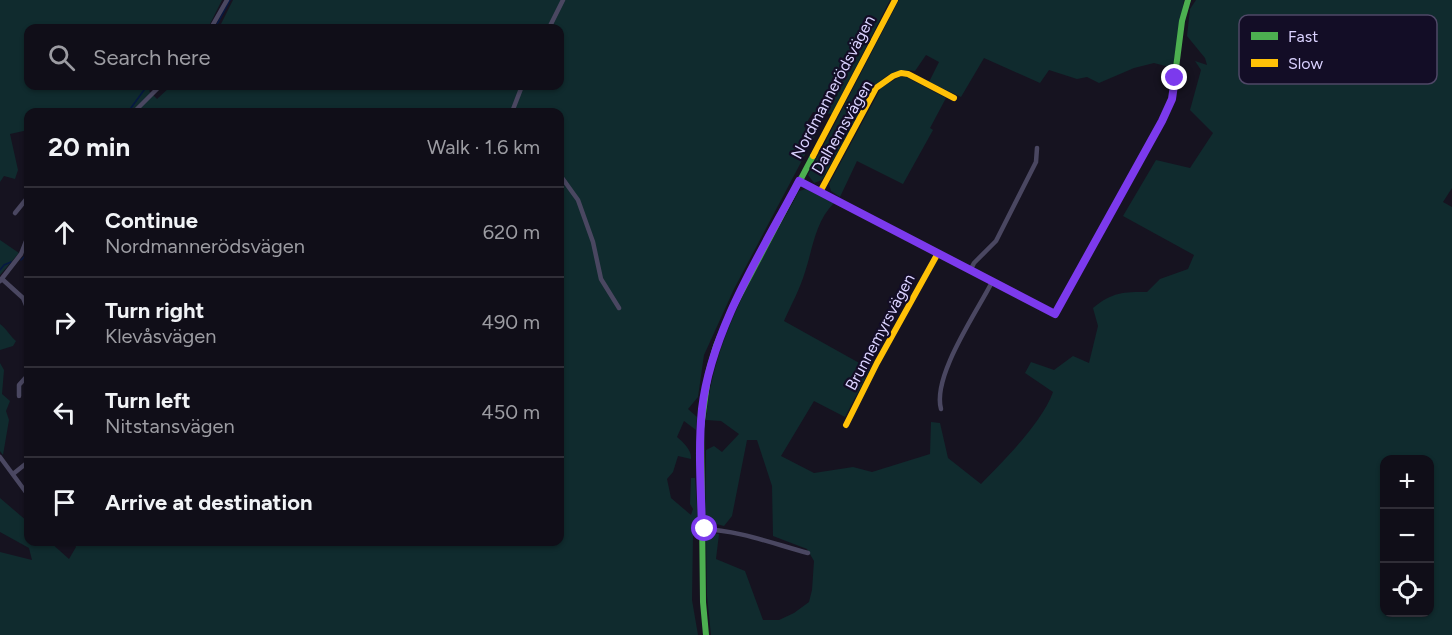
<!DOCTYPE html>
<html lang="en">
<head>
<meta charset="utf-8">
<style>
	:root { --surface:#100e18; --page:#191721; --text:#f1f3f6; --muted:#9c9ca2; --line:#302e37 }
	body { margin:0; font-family:Figtree,sans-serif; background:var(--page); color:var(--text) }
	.controls { position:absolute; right:18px; bottom:18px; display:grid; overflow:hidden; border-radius:12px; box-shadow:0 2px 4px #0004 }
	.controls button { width:54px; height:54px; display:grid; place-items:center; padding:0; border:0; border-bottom:2px solid var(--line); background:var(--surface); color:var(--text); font:30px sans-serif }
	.stop { position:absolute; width:18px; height:18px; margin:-14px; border:4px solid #7c3aed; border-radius:50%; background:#fff }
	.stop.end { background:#7c3aed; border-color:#fff; box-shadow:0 2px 6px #0008 }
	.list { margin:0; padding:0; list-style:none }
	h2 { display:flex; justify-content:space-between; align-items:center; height:78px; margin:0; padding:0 24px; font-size:26px }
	h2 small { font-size:20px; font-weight:400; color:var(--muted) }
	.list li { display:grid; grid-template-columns:39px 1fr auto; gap:18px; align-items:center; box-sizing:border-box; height:90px; padding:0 24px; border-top:2px solid var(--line) }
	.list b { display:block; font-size:22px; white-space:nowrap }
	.list p { margin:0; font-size:20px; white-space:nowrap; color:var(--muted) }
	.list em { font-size:20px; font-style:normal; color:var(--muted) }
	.icon { flex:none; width:33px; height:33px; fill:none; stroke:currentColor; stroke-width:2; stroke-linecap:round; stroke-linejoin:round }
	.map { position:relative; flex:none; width:1452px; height:635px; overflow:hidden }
	.search { position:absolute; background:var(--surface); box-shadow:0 2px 4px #0004; left:24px; top:24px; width:540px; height:66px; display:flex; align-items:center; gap:15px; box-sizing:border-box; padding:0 21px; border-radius:12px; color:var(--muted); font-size:22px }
	.panel { position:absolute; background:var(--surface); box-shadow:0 2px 4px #0004; left:24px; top:108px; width:540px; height:438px; border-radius:12px }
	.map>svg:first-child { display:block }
	.green { fill:#102b2e; fill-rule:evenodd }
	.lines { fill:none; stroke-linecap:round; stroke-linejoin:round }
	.stream { stroke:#071843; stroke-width:1.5 }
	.street { stroke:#4a4761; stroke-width:4.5 }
	.fast { stroke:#4caf50; stroke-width:6 }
	.slow { stroke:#ffc107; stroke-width:6 }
	.route { stroke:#7c3aed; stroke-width:8 }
	.labels { text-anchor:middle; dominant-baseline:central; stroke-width:4.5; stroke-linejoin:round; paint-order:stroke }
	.street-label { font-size:16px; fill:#dad2ff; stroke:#130d26 }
	.key { fill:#130d26; stroke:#4f4867; stroke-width:1.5 }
	.key-label { font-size:16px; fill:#dad2ff }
</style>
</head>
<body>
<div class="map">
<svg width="1452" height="635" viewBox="0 0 1452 635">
	<rect width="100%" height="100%" fill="#161320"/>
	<g class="green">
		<path d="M0 0H222L208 28H28V86H154L149 91 157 99 171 86H560V28H219L233 0H890L832 114 813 112 804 127 817 132 734 289 704 355 698 397 688 409 697 417 696 430 684 421 677 437C683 442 692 450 691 459L678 456 673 472 667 479 671 498 691 515 693 509 690 504 691 478H695L698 518 693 535 692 600 698 635H0V552L32 560 29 548 0 532V498L28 522V542H50L69 559 76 547 74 542H560V112H28V130L10 134 18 170 15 179 4 176 0 182Z"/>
		<path d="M899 0H1184L1173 68 1154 63 1134 68 1099 83 1087 77 1077 79 1049 70 1040 83 984 58 961 97 929 82 939 62 926 55 915 71C898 68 886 74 874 87L822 180 814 183 808 175Z"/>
		<path d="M1196 0H1452V188L1443 202 1452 207V635H711L707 596 706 537 710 533 719 534 716 559 745 571 763 620H779L794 613 809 602 812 590 814 561 807 549 773 536 772 486 757 440H747L732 516 724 526 705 521 706 450 714 446 722 452 739 434 721 421 706 420C712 336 761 263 799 191L806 189 834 203C815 222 813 248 805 272 800 289 791 305 784 321L870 369 845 417 814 401 781 456 814 473 853 467 872 472 930 454 931 422 940 423 948 458 981 484C1004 460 1042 423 1053 392L1025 373 1031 362 1054 370 1073 356 1089 363 1098 326 1093 308C1112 292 1124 292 1147 292L1160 279 1188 269 1194 255 1123 216 1156 160 1190 168 1213 133 1190 110 1201 70 1195 61 1207 65 1205 58 1187 36 1190 9ZM1384 460H1430V612H1384Z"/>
		<polygon points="899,77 906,77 946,98 930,128 933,130 903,184 857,161 840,197 831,191 829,184 881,88"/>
		<polygon points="0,240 19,253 0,275"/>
		<path d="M0 324C7 329 9 335 16 341L13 346 0 350Z"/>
		<polygon points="0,363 4,370 2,394 10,401 6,411 9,420 3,455 0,451"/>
	</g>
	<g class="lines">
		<g class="stream">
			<polyline points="215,28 230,0"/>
			<polyline points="128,112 147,86"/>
			<polyline points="21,260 25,256 28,250"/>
			<polyline points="0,270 4,265 11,262"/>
		</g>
		<g class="street">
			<polyline points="211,28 227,0"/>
			<polyline points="549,28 563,0"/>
			<polyline points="134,112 160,86"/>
			<polyline points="512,112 522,86"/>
			<polyline points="560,175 578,200 593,242 601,279 619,308"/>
			<polyline points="15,213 28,197"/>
			<polyline points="971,269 974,263 996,241 1036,162 1037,148"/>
			<polyline points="2,279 23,298 28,310"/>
			<polyline points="0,281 21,254 28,236"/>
			<polyline points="19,396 19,385 28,375"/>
			<path d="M941 409C932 376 977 312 992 282"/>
			<polyline points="0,457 28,495"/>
			<polyline points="13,474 28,462"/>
			<path d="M702 529C738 530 774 544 808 553"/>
		</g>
		<g class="fast">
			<polyline points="1065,296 1162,121 1172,99 1182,21 1188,0"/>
			<polyline points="706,635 703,602 701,428 709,370 716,346 729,315 813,156"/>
		</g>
		<g class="slow">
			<polyline points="813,156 895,0"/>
			<polyline points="799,181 1055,314 1065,296"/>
			<polyline points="820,192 876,88 893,76 901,73 908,74 954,98"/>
			<polyline points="846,425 877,363 938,253"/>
		</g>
	</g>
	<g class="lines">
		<path class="route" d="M705 529H702C701 489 698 449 702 409 711 330 762 251 799 181L1055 314 1162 121 1172 99 1175 78"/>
	</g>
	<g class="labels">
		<g class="street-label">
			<text transform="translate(833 87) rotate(-62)">Nordmannerödsvägen</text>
			<text transform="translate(842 127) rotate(-60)">Dalhemsvägen</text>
			<text transform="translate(880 332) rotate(-62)">Brunnemyrsvägen</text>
		</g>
	</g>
	<rect x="1239" y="15" width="198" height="69" rx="9" class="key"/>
	<rect x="1251" y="32" width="27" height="8" fill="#4caf50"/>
	<rect x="1251" y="59" width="27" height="8" fill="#ffc107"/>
	<g class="key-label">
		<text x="1288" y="42">Fast</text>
		<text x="1288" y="69">Slow</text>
	</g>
</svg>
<div class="controls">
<button>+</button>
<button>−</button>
<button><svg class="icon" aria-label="locate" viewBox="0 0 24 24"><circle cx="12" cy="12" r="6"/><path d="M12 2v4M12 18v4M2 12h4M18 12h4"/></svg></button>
</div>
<div class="stop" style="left:705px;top:529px"></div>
<div class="stop end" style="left:1175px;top:78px"></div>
<div class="search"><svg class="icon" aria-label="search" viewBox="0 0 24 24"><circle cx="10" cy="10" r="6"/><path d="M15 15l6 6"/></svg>Search here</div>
<section class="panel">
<h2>20 min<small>Walk · 1.6 km</small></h2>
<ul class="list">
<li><svg class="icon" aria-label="ahead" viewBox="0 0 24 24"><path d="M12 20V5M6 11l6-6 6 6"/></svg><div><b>Continue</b><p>Nordmannerödsvägen</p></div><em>620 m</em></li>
<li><svg class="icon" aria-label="right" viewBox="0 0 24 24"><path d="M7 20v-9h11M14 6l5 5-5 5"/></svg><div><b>Turn right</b><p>Klevåsvägen</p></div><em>490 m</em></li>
<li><svg class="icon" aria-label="left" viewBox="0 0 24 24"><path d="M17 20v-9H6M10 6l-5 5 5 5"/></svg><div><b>Turn left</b><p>Nitstansvägen</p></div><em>450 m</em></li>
<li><svg class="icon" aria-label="arrive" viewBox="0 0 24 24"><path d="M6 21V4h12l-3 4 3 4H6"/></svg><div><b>Arrive at destination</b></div></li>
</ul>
</section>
</div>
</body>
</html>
